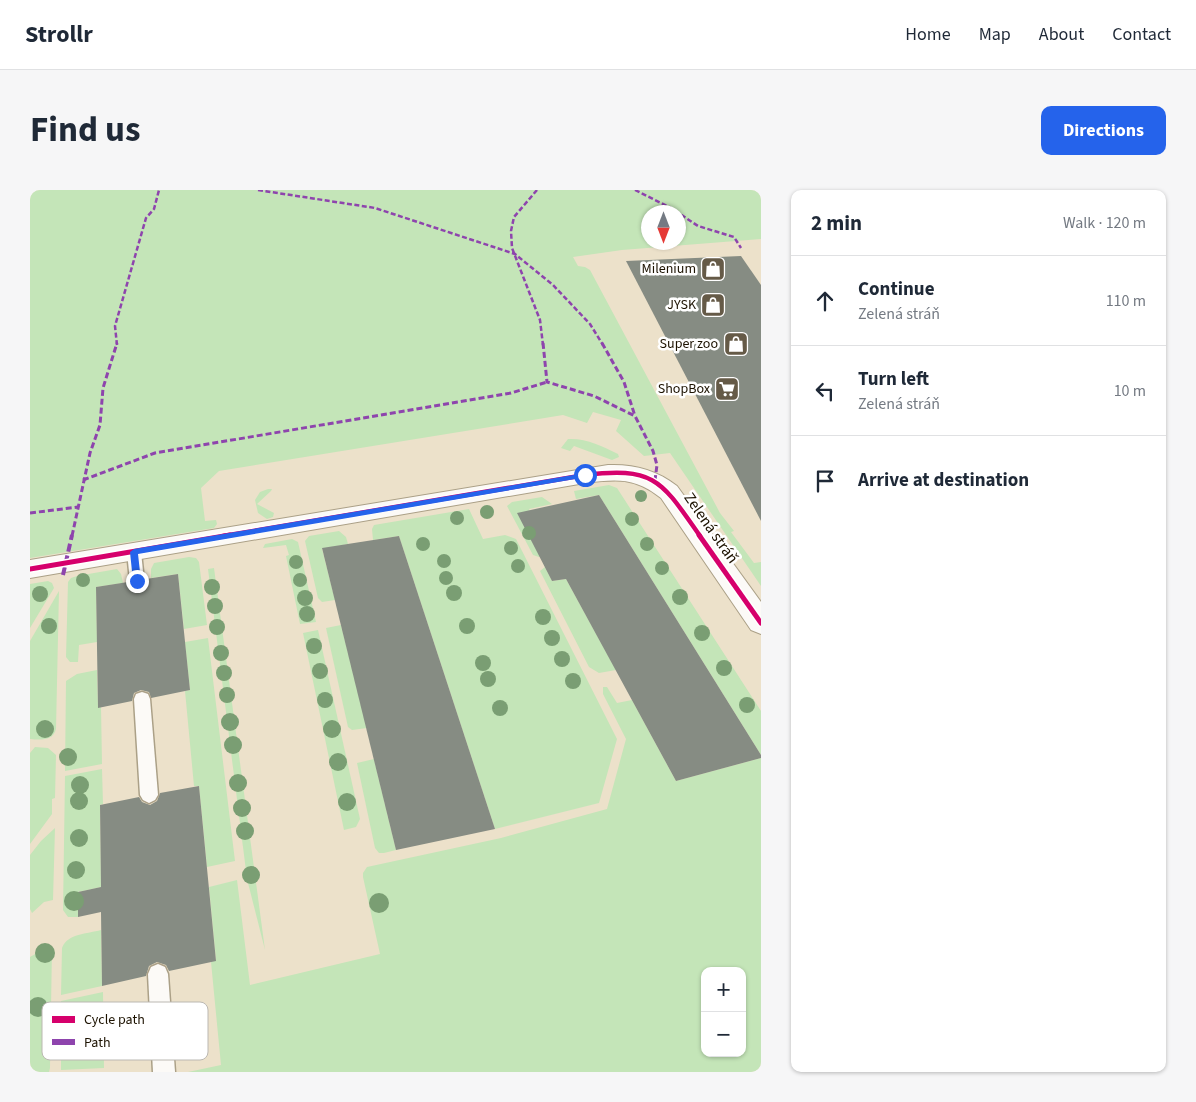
<!DOCTYPE html>
<html lang="en">
<head>
<meta charset="utf-8">
<style>
	:root { --surface:#fff; --page:#f6f6f7; --text:#1f2937; --muted:#747a83; --line:#e0e1e3; --accent:#2563eb }
	body { margin:0; font-family:"Source Sans 3",sans-serif; background:var(--page); color:var(--text) }
	.controls { position:absolute; right:15px; bottom:15px; display:grid; overflow:hidden; border-radius:10px; box-shadow:0 1px 4px #0004 }
	.controls button { width:45px; height:45px; display:grid; place-items:center; padding:0; border:0; border-bottom:1px solid var(--line); background:var(--surface); color:var(--text); font:25px sans-serif }
	.compass { position:absolute; left:611px; top:15px; width:45px; height:45px; border-radius:50%; background:var(--surface); box-shadow:0 1px 4px #0004; rotate:180deg }
	.stop { position:absolute; width:15px; height:15px; margin:-11px; border:4px solid #2563eb; border-radius:50%; background:#fff }
	.stop.end { background:#2563eb; border-color:#fff; box-shadow:0 1px 5px #0008 }
	.list { margin:0; padding:0; list-style:none }
	h2 { display:flex; justify-content:space-between; align-items:center; height:65px; margin:0; padding:0 20px; font-size:21px }
	h2 small { font-size:16px; font-weight:400; color:var(--muted) }
	.list li { display:grid; grid-template-columns:32px 1fr auto; gap:15px; align-items:center; box-sizing:border-box; height:90px; padding:0 20px; border-top:1px solid var(--line) }
	.list b { display:block; font-size:19px; white-space:nowrap }
	.list p { margin:0; font-size:16px; white-space:nowrap; color:var(--muted) }
	.list em { font-size:16px; font-style:normal; color:var(--muted) }
	.icon { flex:none; width:28px; height:28px; fill:none; stroke:currentColor; stroke-width:2; stroke-linecap:round; stroke-linejoin:round }
	.map { position:relative; flex:none; width:731px; height:882px; overflow:hidden; border-radius:10px }
	header { display:flex; align-items:center; gap:30px; box-sizing:border-box; height:70px; padding:0 25px; background:var(--surface); border-bottom:1px solid var(--line) }
	header strong { font-size:24px }
	nav { display:flex; gap:28px; margin-inline-start:auto; font-size:18px }
	.intro { display:flex; align-items:center; justify-content:space-between; box-sizing:border-box; height:120px; padding:0 30px }
	h1 { margin:0; font-size:35px }
	.button { padding:12px 22px; border-radius:10px; background:var(--accent); color:#fff; font-size:18px; font-weight:700 }
	main { display:flex; gap:30px; padding:0 30px }
	aside { flex:1; background:var(--surface); border-radius:10px; box-shadow:0 1px 4px #0004 }
	.map>svg:first-child { display:block }
	.green { fill:#c4e5b8; fill-rule:evenodd }
	.building { fill:#868c83 }
	.lines { fill:none; stroke-linecap:round; stroke-linejoin:round }
	.service-casing { stroke:#aba087; stroke-width:3 }
	.minor-casing { stroke:#aba087; stroke-width:2 }
	.service { fill:#fcfaf7; fill-rule:evenodd }
	.minor { fill:#fcfaf7; fill-rule:evenodd }
	.quiet-far2 { stroke:#8e44ad; stroke-width:2.5; stroke-dasharray:5 2.5; stroke-linecap:butt }
	.quiet-far1 { stroke:#8e44ad; stroke-width:3; stroke-dasharray:6 3; stroke-linecap:butt }
	.quiet { stroke:#8e44ad; stroke-width:4; stroke-dasharray:8 4; stroke-linecap:butt }
	.cycleway-far1-casing { stroke:#fff; stroke-width:7 }
	.cycleway-casing { stroke:#fff; stroke-width:8 }
	.cycleway-far1 { stroke:#d6006c; stroke-width:4.5 }
	.cycleway { stroke:#d6006c; stroke-width:5 }
	.tree { fill:#7a9e73 }
	.route { fill:#2563eb }
	.labels { text-anchor:middle; dominant-baseline:central; stroke-width:5; stroke-linejoin:round; paint-order:stroke }
	.far-poi-label { font-size:14px; fill:#1c1200; stroke:#fff; text-anchor:end }
	.street-label { font-size:16px; fill:#1c1200; stroke:#fff }
	.key { fill:#fff; stroke:#bbb8b2; stroke-width:1 }
	.key-label { font-size:14px; fill:#1c1200 }
</style>
</head>
<body>
<header>
<strong>Strollr</strong>
<nav><a>Home</a><a>Map</a><a>About</a><a>Contact</a></nav>
</header>
<div class="intro"><h1>Find us</h1><a class="button">Directions</a></div>
<main>
<div class="map">
<svg width="731" height="882" viewBox="0 0 731 882">
	<rect width="100%" height="100%" fill="#ece1ca"/>
	<g class="green">
		<path d="M0 0H731V49L592 60 543 67 548 76 555 77 560 80 690 323 704 341 701 342 724 373 731 372V396L640 263 614 266 586 241 591 230 563 222 557 233 533 225 189 281 171 298 175 331 186 330 187 334 184 338 0 368ZM618 22H648V52H618Z"/>
		<path d="M538 249C556 248 572 256 588 264L589 267 582 270 544 256 540 261 531 258Z"/>
		<polygon points="579,295 587,298 731,521 731,565 569,305 546,309 544,301"/>
		<polygon points="238,299 242,299 241,301 227,314 244,323 243,327 237,329 228,323 225,310 230,302"/>
		<polygon points="512,307 522,314 499,319 524,365 509,367 503,365 477,316 482,312"/>
		<polygon points="439,319 453,349 475,345 486,349 587,549 569,613 465,639 369,346 343,350 342,339 344,335"/>
		<polygon points="309,341 316,347 318,354 292,359 305,410 292,412 288,408 275,351 279,346"/>
		<polygon points="262,349 268,352 286,432 270,434 256,366 259,365 256,355 233,358 235,354"/>
		<polygon points="159,367 166,368 169,372 177,435 154,439 148,384 121,388 121,379 124,373"/>
		<polygon points="515,377 522,391 536,389 586,480 569,483 559,477 510,381"/>
		<polygon points="184,378 235,760 217,689 178,379"/>
		<polygon points="87,379 91,384 93,393 66,397 67,452 49,455 48,472 40,472 36,467 38,392 41,388 47,386"/>
		<polygon points="18,391 22,393 24,398 0,438 0,394"/>
		<path d="M29 401 26 539C23 551 11 550 0 549V451Z"/>
		<polygon points="311,435 337,538 322,540 318,537 296,438"/>
		<polygon points="288,440 330,629 326,637 314,640 273,443"/>
		<polygon points="178,448 205,671 177,677 169,596 164,596 155,501 160,500 155,452"/>
		<polygon points="67,480 68,517 71,517 72,574 35,581 36,491 47,484"/>
		<path d="M573 497H577L587 513 602 510 646 591 731 568V882H158L191 875 181 772 186 770 179 697 207 690 220 795 350 764 333 687V683L337 677 471 648 577 619 596 549 573 504ZM675 781H712V863H675Z"/>
		<polygon points="5,557 18,558 26,565 25,608 22,609 22,624 0,654 0,563"/>
		<polygon points="344,569 366,660 354,663 349,663 345,658 327,573"/>
		<polygon points="72,579 73,614 70,615 71,697 48,702 48,727 38,727 33,720 35,586"/>
		<polygon points="25,638 23,710 14,712 2,723 0,719 0,665 11,651"/>
		<path d="M71 740 72 796 31 805 32 758C38 743 57 744 71 740Z"/>
		<polygon points="22,758 20,878 19,882 0,882 0,767 12,760"/>
		<polygon points="73,802 74,878 31,880 31,811"/>
	</g>
	<g class="building">
		<polygon points="711,66 731,95 731,331 596,71"/>
		<polygon points="569,305 731,565 731,568 646,591 536,389 522,391 487,323"/>
		<polygon points="369,346 465,639 366,660 292,358"/>
		<polygon points="148,384 160,500 121,508 119,502 111,500 104,503 102,511 68,518 66,397 98,392 102,397 107,398 114,396 116,389"/>
		<polygon points="169,596 186,771 139,781 136,775 127,772 119,776 116,786 72,796 71,722 48,727 48,702 71,697 70,615 109,607 112,612 120,615 127,611 130,603"/>
	</g>
	<g class="lines">
		<defs>
			<g id="service">
				<polygon points="104,357 109,358 111,362 114,391 112,395 107,396 102,395 100,391 97,362 99,358"/>
				<polygon points="112,502 118,504 120,509 128,605 125,610 119,613 113,610 110,605 104,509 106,504"/>
				<polygon points="128,774 135,777 138,784 145,882 123,882 118,784 121,777"/>
			</g>
			<path id="minor" d="M578 275C604 274 627 280 647 296L731 412V444L721 440 631 308C605 287 586 289 555 293L0 388V370Z"/>
		</defs>
		<use href="#service" class="service-casing"/>
		<use href="#minor" class="minor-casing"/>
		<use href="#service" class="service"/>
		<use href="#minor" class="minor"/>
		<g class="quiet-far2">
			<polyline points="228,0 345,18 485,64 523,95 560,134 573,155"/>
			<polyline points="507,0 484,27 481,41 482,58 510,130 513,155"/>
			<polyline points="605,0 641,18 668,36 704,47 711,58"/>
			<polyline points="87,155 85,136 116,28 124,19 129,0"/>
		</g>
		<g class="quiet-far1">
			<polyline points="513,153 517,192 564,206 605,226 623,261 627,275 625,290"/>
			<polyline points="572,153 594,192 605,226"/>
			<polyline points="53,290 125,263 481,203 517,192"/>
			<polyline points="0,323 48,317"/>
			<polyline points="42,346 60,263 70,235 73,198 87,153"/>
		</g>
		<polyline class="quiet" points="33,385 42,345"/>
		<defs>
			<path id="cycleway-far1" d="M193 346 555 285C626 276 632 292 670 346"/>
			<g id="cycleway">
				<polyline points="669,345 731,433"/>
				<polyline points="0,379 200,345"/>
			</g>
		</defs>
		<use href="#cycleway-far1" class="cycleway-far1-casing"/>
		<use href="#cycleway" class="cycleway-casing"/>
		<use href="#cycleway-far1" class="cycleway-far1"/>
		<use href="#cycleway" class="cycleway"/>
	</g>
	<g class="tree">
		<circle cx="611" cy="306" r="6"/>
		<circle cx="457" cy="322" r="7"/>
		<circle cx="427" cy="328" r="7"/>
		<circle cx="602" cy="329" r="7"/>
		<circle cx="499" cy="343" r="7"/>
		<circle cx="393" cy="354" r="7"/>
		<circle cx="617" cy="354" r="7"/>
		<circle cx="481" cy="358" r="7"/>
		<circle cx="414" cy="371" r="7"/>
		<circle cx="266" cy="372" r="7"/>
		<circle cx="488" cy="376" r="7"/>
		<circle cx="632" cy="378" r="7"/>
		<circle cx="416" cy="388" r="7"/>
		<circle cx="53" cy="390" r="7"/>
		<circle cx="270" cy="390" r="7"/>
		<circle cx="182" cy="397" r="8"/>
		<circle cx="424" cy="403" r="8"/>
		<circle cx="10" cy="404" r="8"/>
		<circle cx="650" cy="407" r="8"/>
		<circle cx="275" cy="408" r="8"/>
		<circle cx="185" cy="416" r="8"/>
		<circle cx="277" cy="424" r="8"/>
		<circle cx="513" cy="427" r="8"/>
		<circle cx="19" cy="436" r="8"/>
		<circle cx="437" cy="436" r="8"/>
		<circle cx="187" cy="437" r="8"/>
		<circle cx="672" cy="443" r="8"/>
		<circle cx="522" cy="448" r="8"/>
		<circle cx="284" cy="456" r="8"/>
		<circle cx="191" cy="463" r="8"/>
		<circle cx="532" cy="469" r="8"/>
		<circle cx="453" cy="473" r="8"/>
		<circle cx="694" cy="478" r="8"/>
		<circle cx="290" cy="481" r="8"/>
		<circle cx="194" cy="483" r="8"/>
		<circle cx="458" cy="489" r="8"/>
		<circle cx="543" cy="491" r="8"/>
		<circle cx="197" cy="505" r="8"/>
		<circle cx="295" cy="510" r="8"/>
		<circle cx="717" cy="515" r="8"/>
		<circle cx="470" cy="518" r="8"/>
		<circle cx="200" cy="532" r="9"/>
		<circle cx="15" cy="539" r="9"/>
		<circle cx="302" cy="539" r="9"/>
		<circle cx="203" cy="555" r="9"/>
		<circle cx="38" cy="567" r="9"/>
		<circle cx="308" cy="572" r="9"/>
		<circle cx="208" cy="593" r="9"/>
		<circle cx="50" cy="595" r="9"/>
		<circle cx="49" cy="611" r="9"/>
		<circle cx="317" cy="612" r="9"/>
		<circle cx="212" cy="618" r="9"/>
		<circle cx="215" cy="641" r="9"/>
		<circle cx="49" cy="648" r="9"/>
		<circle cx="46" cy="680" r="9"/>
		<circle cx="221" cy="685" r="9"/>
		<circle cx="44" cy="711" r="10"/>
		<circle cx="349" cy="713" r="10"/>
		<circle cx="15" cy="763" r="10"/>
		<circle cx="8" cy="817" r="10"/>
	</g>
	<polygon class="route" points="555,283 558,285 557,287 108,364 111,391 107,393 103,391 100,362 104,359"/>
	<defs>
		<symbol id="shop-square" viewBox="-11 -11 22 22"><rect x="-9" y="-9" width="18" height="18" rx="4" fill="#655a47" stroke="#fff"/><path d="M-5-2.5h2.3a2.7 3.5 0 0 1 5.4 0H5L5.5 6h-11ZM-1.5-2.5h3a1.5 2.3 0 0 0-3 0Z" fill="#fff"/></symbol>
		<symbol id="supermarket-square" viewBox="-11 -11 22 22"><rect x="-9" y="-9" width="18" height="18" rx="4" fill="#655a47" stroke="#fff"/><path d="M-6-5.5h2.5l.6 2H6L4.5 2H-2.5L-4.4-4H-6ZM-1.5 3.2a1.3 1.3 0 1 0 .1 0ZM3 3.2a1.3 1.3 0 1 0 .1 0Z" fill="#fff"/></symbol>
	</defs>
	<g fill-rule="evenodd">
		<use href="#shop-square" x="669" y="65" width="28" height="28"/>
		<use href="#shop-square" x="669" y="101" width="28" height="28"/>
		<use href="#shop-square" x="692" y="140" width="28" height="28"/>
		<use href="#supermarket-square" x="683" y="185" width="28" height="28"/>
	</g>
	<g class="labels">
		<g class="far-poi-label">
			<text x="666" y="79">Milenium</text>
			<text x="666" y="115">JYSK</text>
			<text x="688" y="154">Super zoo</text>
			<text x="680" y="199">ShopBox</text>
		</g>
		<g class="street-label">
			<text transform="translate(681 338) rotate(55)">Zelená stráň</text>
		</g>
	</g>
	<rect x="12" y="812" width="166" height="58" rx="8" class="key"/>
	<rect x="22" y="826" width="23" height="7" fill="#d6006c"/>
	<rect x="22" y="849" width="23" height="6" fill="#8e44ad"/>
	<g class="key-label">
		<text x="54" y="834">Cycle path</text>
		<text x="54" y="857">Path</text>
	</g>
</svg>
<div class="controls">
<button>+</button>
<button>−</button>
</div>
<svg class="compass" viewBox="-18 -18 36 36"><path d="M0-13l5 13h-10z" fill="#e53935"/><path d="M0 13l5-13h-10z" fill="#747a83"/></svg>
<div class="stop" style="left:555px;top:285px"></div>
<div class="stop end" style="left:107px;top:391px"></div>
</div>
<aside>
<h2>2 min<small>Walk · 120 m</small></h2>
<ul class="list">
<li><svg class="icon" aria-label="ahead" viewBox="0 0 24 24"><path d="M12 20V5M6 11l6-6 6 6"/></svg><div><b>Continue</b><p>Zelená stráň</p></div><em>110 m</em></li>
<li><svg class="icon" aria-label="left" viewBox="0 0 24 24"><path d="M17 20v-9H6M10 6l-5 5 5 5"/></svg><div><b>Turn left</b><p>Zelená stráň</p></div><em>10 m</em></li>
<li><svg class="icon" aria-label="arrive" viewBox="0 0 24 24"><path d="M6 21V4h12l-3 4 3 4H6"/></svg><div><b>Arrive at destination</b></div></li>
</ul>
</aside>
</main>
</body>
</html>
